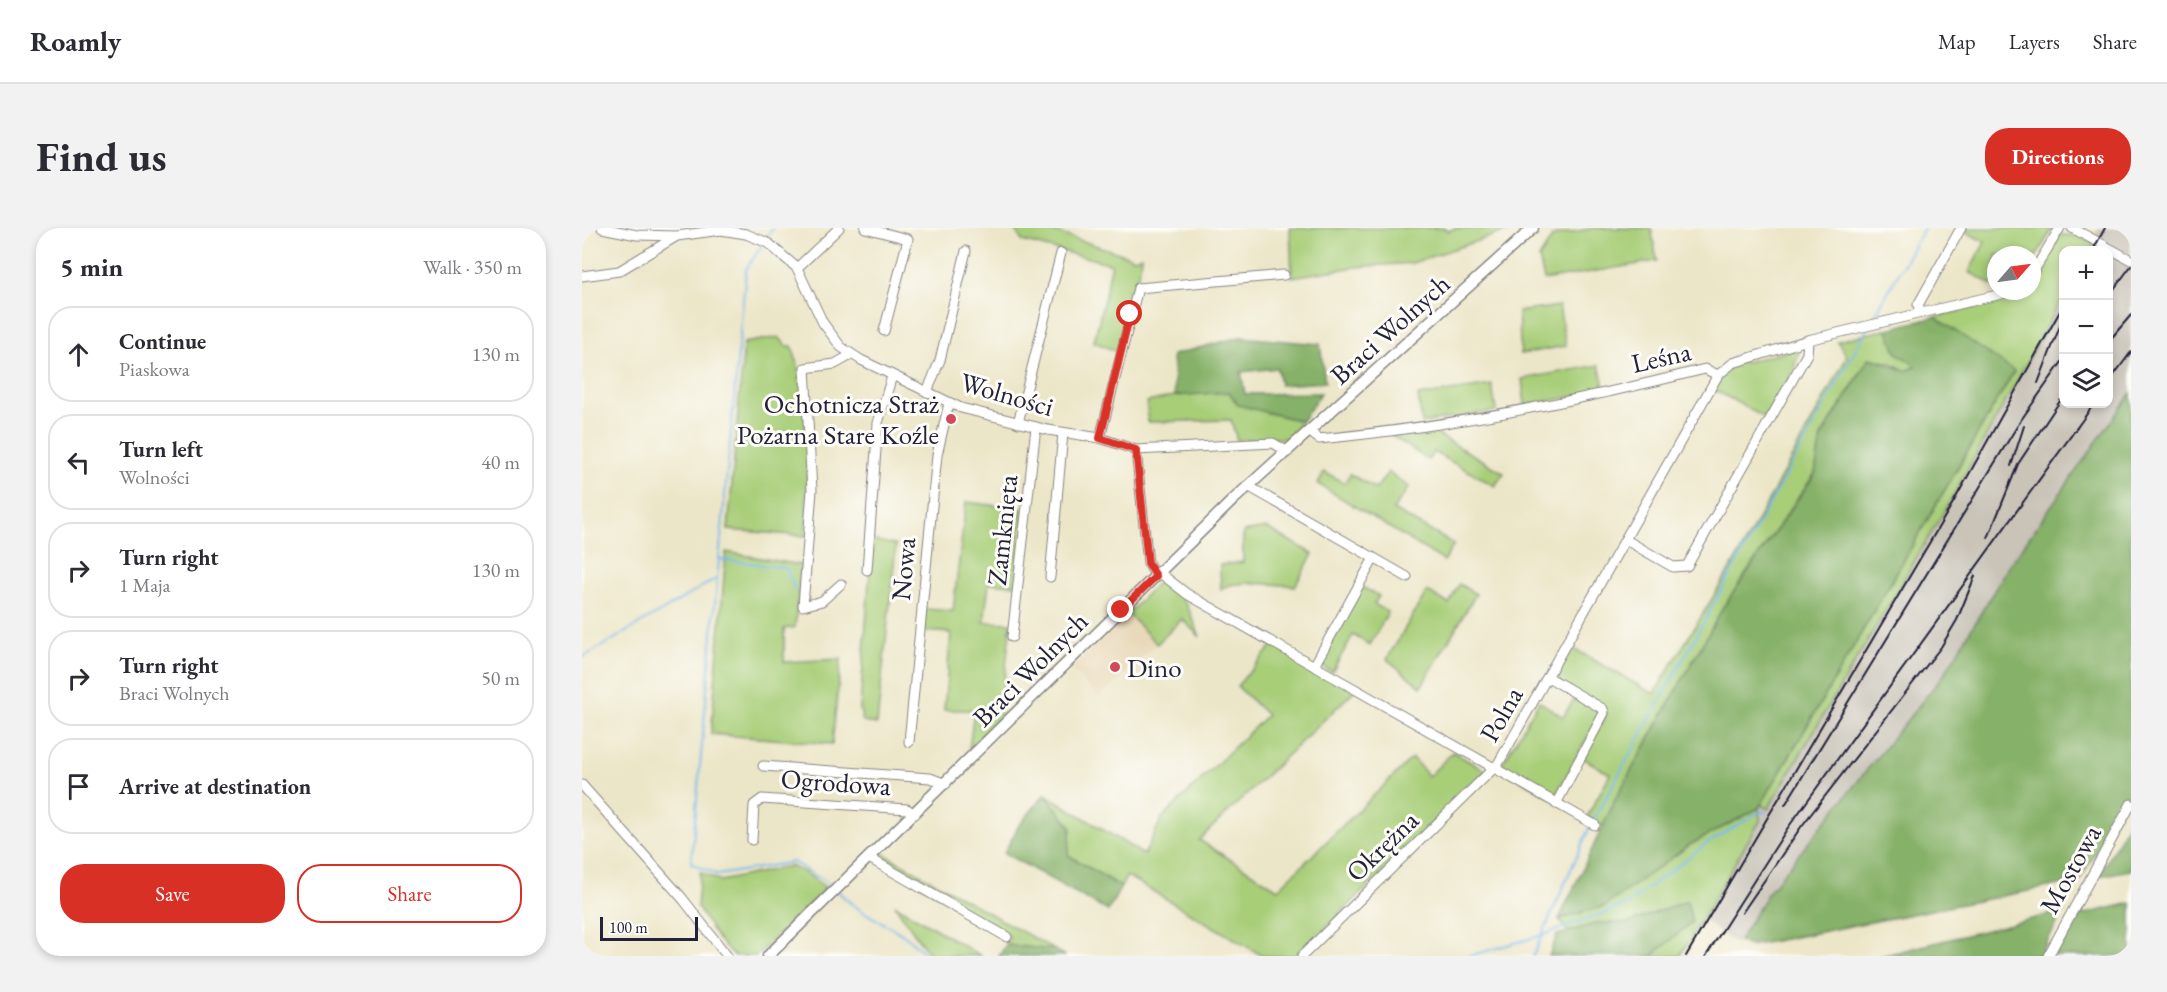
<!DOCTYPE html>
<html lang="en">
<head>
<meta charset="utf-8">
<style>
	:root { --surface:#fff; --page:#f2f2f3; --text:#2b2b33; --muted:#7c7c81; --line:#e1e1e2; --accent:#d93025 }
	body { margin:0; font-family:"EB Garamond",serif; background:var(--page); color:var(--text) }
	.controls { position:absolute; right:18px; top:18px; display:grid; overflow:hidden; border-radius:12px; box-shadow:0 3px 9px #0003 }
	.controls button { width:54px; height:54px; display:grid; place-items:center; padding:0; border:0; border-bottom:2px solid var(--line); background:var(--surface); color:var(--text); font:30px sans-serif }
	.compass { position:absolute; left:1405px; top:18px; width:54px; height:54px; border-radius:50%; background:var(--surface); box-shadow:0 3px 9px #0003; rotate:62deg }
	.scale { position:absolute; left:18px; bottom:15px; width:98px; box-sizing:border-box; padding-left:6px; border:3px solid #22223b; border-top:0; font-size:16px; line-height:21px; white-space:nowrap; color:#22223b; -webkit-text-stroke:4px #fdfcf7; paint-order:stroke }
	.stop { position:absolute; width:18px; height:18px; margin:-14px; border:4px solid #d93025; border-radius:50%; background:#fff }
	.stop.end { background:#d93025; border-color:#fff; box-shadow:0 2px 6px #0008 }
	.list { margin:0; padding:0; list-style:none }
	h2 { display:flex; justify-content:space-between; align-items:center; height:78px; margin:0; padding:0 24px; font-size:26px }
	h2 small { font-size:20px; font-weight:400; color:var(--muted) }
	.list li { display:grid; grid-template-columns:39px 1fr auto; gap:18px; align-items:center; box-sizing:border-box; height:96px; margin:0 12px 12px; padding:0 12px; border:2px solid var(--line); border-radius:24px }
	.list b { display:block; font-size:22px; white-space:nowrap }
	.list p { margin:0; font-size:20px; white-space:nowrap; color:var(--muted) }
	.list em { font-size:20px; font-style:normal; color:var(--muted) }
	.actions { display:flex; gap:12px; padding:18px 24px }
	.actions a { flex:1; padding:14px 0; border:2px solid var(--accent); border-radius:24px; text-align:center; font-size:21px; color:var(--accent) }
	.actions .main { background:var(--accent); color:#fff }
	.icon { flex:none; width:33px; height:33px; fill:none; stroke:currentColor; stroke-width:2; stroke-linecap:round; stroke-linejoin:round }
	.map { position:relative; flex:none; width:1549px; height:728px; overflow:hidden; border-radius:24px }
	header { display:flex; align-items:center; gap:36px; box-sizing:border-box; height:84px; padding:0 30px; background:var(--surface); border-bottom:2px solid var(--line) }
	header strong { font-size:28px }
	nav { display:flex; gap:33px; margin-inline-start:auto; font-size:21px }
	.intro { display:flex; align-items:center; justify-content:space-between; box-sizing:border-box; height:144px; padding:0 36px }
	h1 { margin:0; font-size:42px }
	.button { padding:15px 27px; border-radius:24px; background:var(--accent); color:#fff; font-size:21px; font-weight:700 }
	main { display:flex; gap:36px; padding:0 36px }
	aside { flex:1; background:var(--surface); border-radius:24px; box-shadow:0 3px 9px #0003 }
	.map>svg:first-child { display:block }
	.built { fill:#e9d9ba }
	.industrial { fill:#c9c3b8 }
	.green { fill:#a8ce78; stroke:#65785a; stroke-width:1.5 }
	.forest { fill:#86b168; stroke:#546a52; stroke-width:1.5 }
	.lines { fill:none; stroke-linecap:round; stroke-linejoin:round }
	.stream { stroke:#77b6ea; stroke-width:2 }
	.minor-casing { stroke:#878482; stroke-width:11 }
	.major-casing { stroke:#878482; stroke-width:13 }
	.minor { stroke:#fff; stroke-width:9 }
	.major { stroke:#fff; stroke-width:10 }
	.rail { stroke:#22223b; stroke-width:2 }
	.route { stroke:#d93025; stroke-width:8 }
	.poi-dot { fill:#d1495b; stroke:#fdfcf7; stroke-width:2 }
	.labels { text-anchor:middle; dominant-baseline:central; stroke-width:6; stroke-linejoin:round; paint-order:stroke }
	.street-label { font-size:27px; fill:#22223b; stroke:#fdfcf7 }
	.poi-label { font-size:27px; fill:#22223b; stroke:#fdfcf7; text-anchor:end }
</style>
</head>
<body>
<header>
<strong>Roamly</strong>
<nav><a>Map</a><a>Layers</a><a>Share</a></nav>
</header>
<div class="intro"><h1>Find us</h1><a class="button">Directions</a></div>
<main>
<aside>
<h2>5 min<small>Walk · 350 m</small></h2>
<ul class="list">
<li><svg class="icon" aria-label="ahead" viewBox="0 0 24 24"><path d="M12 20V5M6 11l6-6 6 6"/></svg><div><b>Continue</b><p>Piaskowa</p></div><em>130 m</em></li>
<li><svg class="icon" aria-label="left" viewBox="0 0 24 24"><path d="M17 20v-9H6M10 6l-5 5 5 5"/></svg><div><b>Turn left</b><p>Wolności</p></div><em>40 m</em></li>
<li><svg class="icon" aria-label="right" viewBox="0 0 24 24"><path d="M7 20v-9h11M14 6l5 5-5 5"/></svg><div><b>Turn right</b><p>1 Maja</p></div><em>130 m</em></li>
<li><svg class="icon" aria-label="right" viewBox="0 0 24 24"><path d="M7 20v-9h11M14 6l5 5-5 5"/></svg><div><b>Turn right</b><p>Braci Wolnych</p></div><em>50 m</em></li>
<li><svg class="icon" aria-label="arrive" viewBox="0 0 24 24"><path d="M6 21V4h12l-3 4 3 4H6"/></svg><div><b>Arrive at destination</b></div></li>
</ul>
<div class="actions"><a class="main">Save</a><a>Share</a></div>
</aside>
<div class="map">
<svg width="1549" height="728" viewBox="0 0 1549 728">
	<rect width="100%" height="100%" fill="#fdfcf7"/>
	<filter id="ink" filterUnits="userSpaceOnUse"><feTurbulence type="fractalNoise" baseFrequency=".0167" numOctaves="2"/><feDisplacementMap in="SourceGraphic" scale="12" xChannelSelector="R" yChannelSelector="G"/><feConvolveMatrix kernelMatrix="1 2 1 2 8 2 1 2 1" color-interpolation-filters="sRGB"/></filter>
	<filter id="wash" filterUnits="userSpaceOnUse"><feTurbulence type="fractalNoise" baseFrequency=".008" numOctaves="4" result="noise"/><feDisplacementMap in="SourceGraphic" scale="24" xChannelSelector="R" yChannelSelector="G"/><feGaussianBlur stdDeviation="1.35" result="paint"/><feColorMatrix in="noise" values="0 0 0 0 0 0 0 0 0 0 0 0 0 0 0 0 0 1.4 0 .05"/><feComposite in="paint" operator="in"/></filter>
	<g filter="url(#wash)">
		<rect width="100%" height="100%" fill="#ece6c8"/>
		<polygon class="built" points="546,386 575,416 517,469 489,441"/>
		<polygon class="industrial" points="1517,0 1549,0 1549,165 1427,338 1363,445 1185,666 1157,713 1153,716 1115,687 1157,611 1481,61 1482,176 1526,176 1526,22 1504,22"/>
		<g class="green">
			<polygon points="432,0 461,0 552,30 560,28 555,54 549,63 536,124 512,114 530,36 440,13"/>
			<polygon points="708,0 862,0 866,3 873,0 941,0 937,5 931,1 830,35 774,39 710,49"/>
			<polygon points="1011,0 1069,0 1075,33 962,52 957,30 971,8"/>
			<polygon points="1386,0 1469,0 1470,2 1450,35 1450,27 1414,27 1414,59 1387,44 1403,14 1384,4"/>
			<polygon points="1478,7 1494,7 1512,15 1508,22 1482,22 1481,69 1370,270 1186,581 1179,577 1432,144 1353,89 1426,71 1439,63 1450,63 1450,50"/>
			<polygon points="977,78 984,118 939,126 936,84"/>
			<polygon points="1306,101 1314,124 1334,138 1325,143 1309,135 1287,130 1239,209 1233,245 1142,378 1035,568 1021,598 1005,589 1028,546 1001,530 1025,485 968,448 987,418 1072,466 1155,330 1265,129 1255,113"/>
			<path d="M197 109 204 118H210C229 175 226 249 224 308L146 302 162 115Z"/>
			<polygon points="1218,120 1211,144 1183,190 1131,161 1143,139"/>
			<polygon points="1017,137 1023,163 943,177 940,151"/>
			<polygon points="910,157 914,183 840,195 836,168"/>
			<polygon points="647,164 682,184 720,193 706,210 655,212 649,192 566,194 565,174 597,167"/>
			<polygon points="846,201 922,245 913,258 852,224 846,232 809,207"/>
			<polygon points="742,244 763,255 768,246 794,261 806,244 827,259 811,282 872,316 862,333 736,256"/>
			<polygon points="384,274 441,281 433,357 407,355 402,394 429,395 418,490 387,522 392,482 362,482 369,405 341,403 343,381 371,383"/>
			<path d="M685 300 731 326 713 358C695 357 652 351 639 361L638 337 661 334V304Z"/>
			<polygon points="290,312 314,317 295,496 281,494 278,481"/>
			<polygon points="144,324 219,337 213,399 202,401 202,434 259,431 250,516 129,506"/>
			<path d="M581 353C604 365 609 387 618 409L600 391 575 416 546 386 575 355Z"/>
			<polygon points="877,356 894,366 839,459 805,431 845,363 867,376"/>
			<polygon points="780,359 797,368 792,376 806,384 788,417 771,407 750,444 737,437"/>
			<polygon points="691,417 772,463 617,612 696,661 830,530 847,548 871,524 904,543 715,728 681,728 545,648 539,659 486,627 489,599 463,566 562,627 580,590 685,487 655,458"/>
			<polygon points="994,468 1019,484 972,571 922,542 919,538 957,473 981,489"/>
			<polygon points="1177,580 1178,593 1098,728 1070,728 1109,694 1105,673 1046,695 1016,695 986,704 977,691 1023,678 1109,616"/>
			<polygon points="302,626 473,722 424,717 428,709 296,632"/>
			<polygon points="208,638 224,645 244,660 174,728 152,728 136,711 115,679 118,644 139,653"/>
			<polygon points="313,677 399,728 348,728"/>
		</g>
		<g class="forest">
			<polygon points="1353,89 1432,143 1177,580 1109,616 1023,678 977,691 1035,568 1142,378 1233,246 1239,209 1288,130 1325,143 1334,138 1314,124 1306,101"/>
			<polygon points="658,109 738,116 743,154 698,157 695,140 659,144 663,166 739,165 720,193 656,177 647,164 593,168 590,127"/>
			<polygon points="1549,165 1549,562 1497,653 1167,718 1157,713 1185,666 1363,445 1427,338"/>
			<polygon points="463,566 489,599 486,627 539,659 526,683 422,625 436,599"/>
			<polygon points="1549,590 1549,642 1517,648"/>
			<polygon points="1105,673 1110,694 1070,728 967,728 975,707 1016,695 1046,695"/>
			<polygon points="1549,675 1549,728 1472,728 1495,688"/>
			<polygon points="1482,683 1457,728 1299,728"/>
			<polygon points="424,717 473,722 484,728 417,728"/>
		</g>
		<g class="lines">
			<g class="stream">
				<polyline points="184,11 191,0"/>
				<polyline points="181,16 164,41 109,635 136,647 211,634 252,659"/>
				<polyline points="1289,94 1342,0"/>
				<polyline points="137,331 204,340 213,362"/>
				<polyline points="0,430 135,350"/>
				<polyline points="1012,591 1285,101"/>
				<path d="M256 663C280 691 323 699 344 728"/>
				<polyline points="887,728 961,707 1044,677 1124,616 1179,583 1183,585"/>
				<polyline points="951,728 1009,596"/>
			</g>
		</g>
	</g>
	<g filter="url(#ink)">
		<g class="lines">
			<defs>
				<g id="minor">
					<polyline points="20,0 55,7 95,8 139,2 164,6 186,15 215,40 241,95 259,119 279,132 379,180 466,202 518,210 554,222 691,215 706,224"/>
					<polyline points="283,0 326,11 302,103"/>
					<polyline points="1490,0 1549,32"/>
					<polyline points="215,40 257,0"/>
					<polyline points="1450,46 1478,0"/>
					<polyline points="0,48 37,43 95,8"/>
					<polyline points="1338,84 1336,77 1379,0"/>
					<polyline points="345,164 358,132 384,23"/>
					<polyline points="436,195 479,25"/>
					<path d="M728 204 737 211C867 199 997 173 1123 141L1136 147 1151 135 1226 112 1432 63"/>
					<polyline points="518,210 556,60 702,47"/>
					<polyline points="554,222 566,335 574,348"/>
					<polyline points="666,258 825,349"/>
					<polyline points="1044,312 1091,339 1105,338 1225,126 1226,112"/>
					<polyline points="285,342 296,195 310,148"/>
					<polyline points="578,345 605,366 1013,597"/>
					<polyline points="468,349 481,205"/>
					<polyline points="259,356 240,373 221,378 230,262 223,140 253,136 269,127"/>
					<polyline points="430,409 454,199"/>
					<polyline points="732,438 792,330"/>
					<polyline points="966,449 1021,481 1022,485 974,576"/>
					<polyline points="327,514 355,227 367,175"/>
					<polyline points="181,538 348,550 364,556"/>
					<polyline points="0,557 101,671 145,728"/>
					<polyline points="170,612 172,577 180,571 325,581 333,586"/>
					<polyline points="287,630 425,709"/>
					<polyline points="720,728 916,536 1136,147"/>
					<polyline points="1466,728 1549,576"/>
				</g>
				<polyline id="major" points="186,728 651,272 951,0"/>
			</defs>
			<use href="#minor" class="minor-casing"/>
			<use href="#major" class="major-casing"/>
			<use href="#minor" class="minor"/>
			<use href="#major" class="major"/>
			<g class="rail">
				<polyline points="1511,22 1523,0"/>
				<polyline points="1526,69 1549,38"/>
				<polyline points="1526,114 1549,87"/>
				<polyline points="1456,155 1480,93"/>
				<polyline points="1526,155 1549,124"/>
				<polyline points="1429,238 1442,198"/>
				<polyline points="1406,310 1436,236 1482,167"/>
				<polyline points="1203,577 1439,192 1482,131"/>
				<polyline points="1160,685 1219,599 1359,419 1375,392 1393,348"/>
				<polyline points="1104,728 1372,273 1482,76"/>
				<polyline points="1124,728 1205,601 1512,176"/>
			</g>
		</g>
	</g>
	<g class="lines" filter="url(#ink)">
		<polyline class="route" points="539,382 574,348 566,335 554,222 518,210 548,86"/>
	</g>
	<g class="poi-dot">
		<circle cx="369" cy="191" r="6"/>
		<circle cx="533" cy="439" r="6"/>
	</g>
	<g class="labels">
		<g class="street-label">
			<text transform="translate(808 101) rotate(-42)">Braci Wolnych</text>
			<text transform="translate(1079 129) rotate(-13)">Leśna</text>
			<text transform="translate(425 166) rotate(16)">Wolności</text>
			<text transform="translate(420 302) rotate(-84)">Zamknięta</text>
			<text transform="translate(321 341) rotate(-85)">Nowa</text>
			<text transform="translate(448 441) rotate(-45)">Braci Wolnych</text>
			<text transform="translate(919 486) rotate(-60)">Polna</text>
			<text transform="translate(254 554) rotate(4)">Ogrodowa</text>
			<text transform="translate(800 618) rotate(-44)">Okrężna</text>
			<text transform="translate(1488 641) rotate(-61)">Mostowa</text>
		</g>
		<g class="poi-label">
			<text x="357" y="175">Ochotnicza Straż<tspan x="357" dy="31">Pożarna Stare Koźle</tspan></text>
			<text x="545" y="439" text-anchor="start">Dino</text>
		</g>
	</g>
</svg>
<div class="controls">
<button>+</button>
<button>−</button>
<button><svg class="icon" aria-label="layers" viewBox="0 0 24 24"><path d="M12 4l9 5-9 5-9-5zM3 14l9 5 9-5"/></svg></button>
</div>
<svg class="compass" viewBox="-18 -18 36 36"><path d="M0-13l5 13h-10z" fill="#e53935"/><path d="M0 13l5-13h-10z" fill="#7c7c81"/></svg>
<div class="scale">100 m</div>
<div class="stop" style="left:548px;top:86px"></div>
<div class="stop end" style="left:539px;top:382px"></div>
</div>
</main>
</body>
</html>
